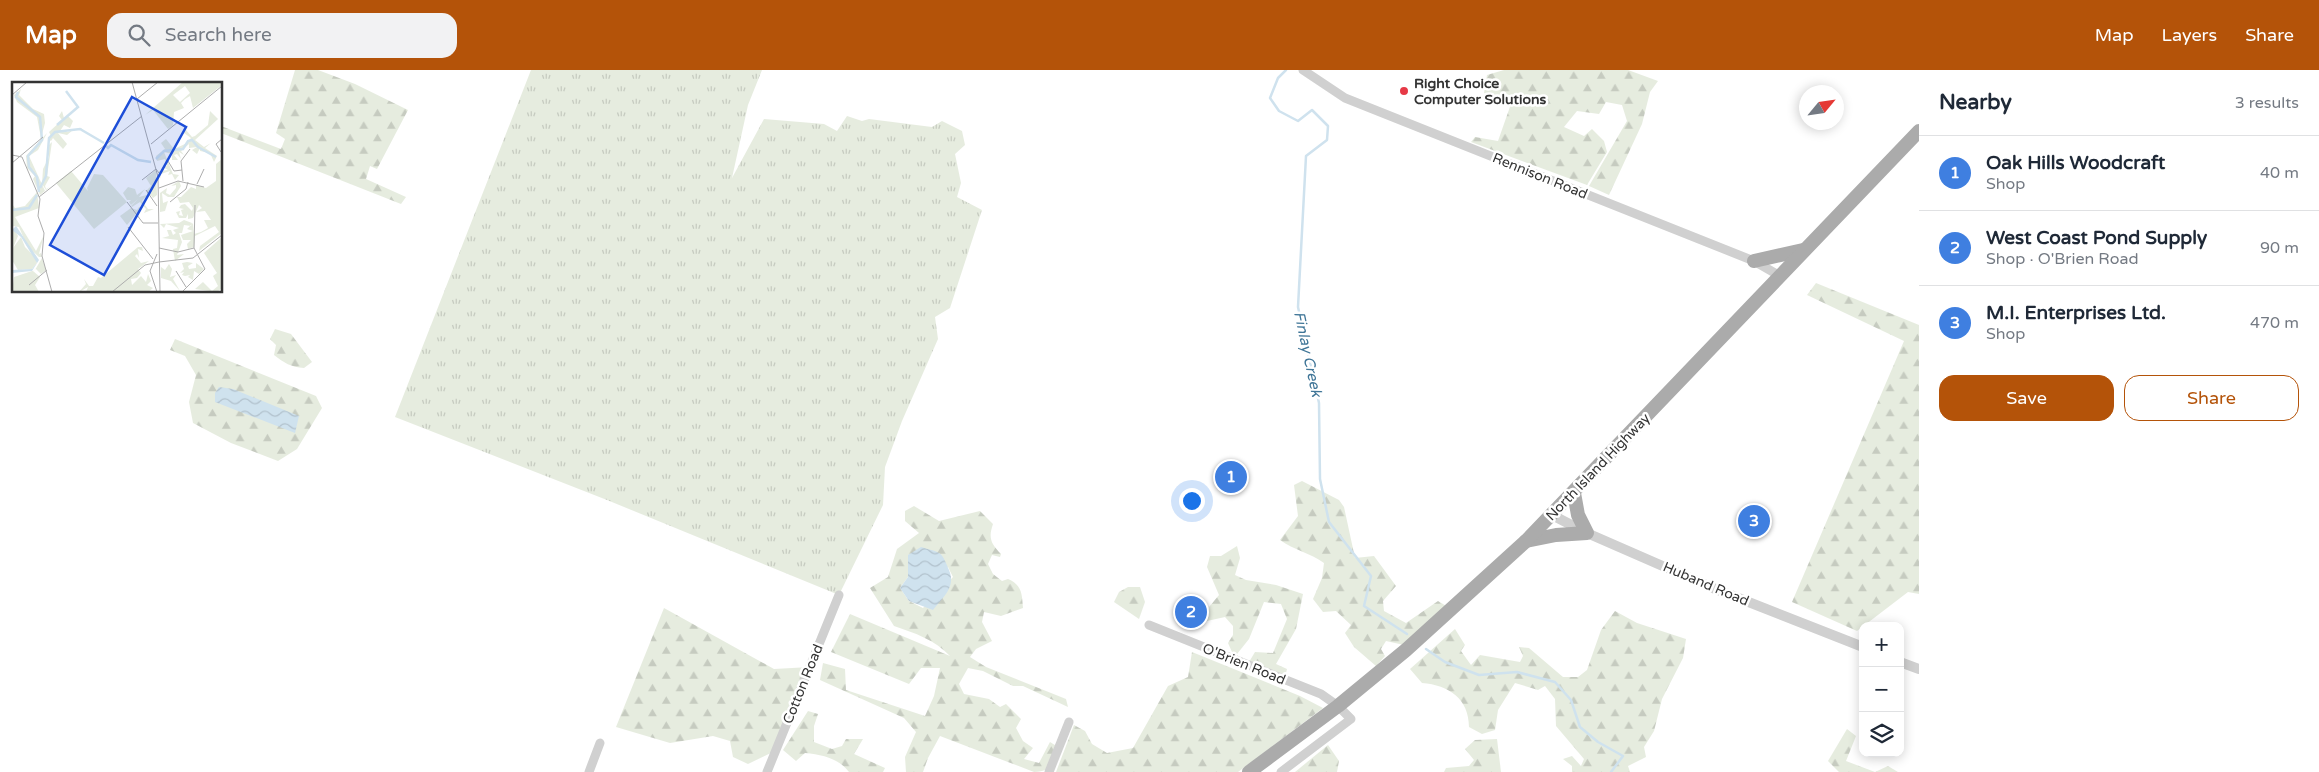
<!DOCTYPE html>
<html lang="en">
<head>
<meta charset="utf-8">
<style>
	:root { --surface:#fff; --page:#f2f2f3; --text:#1f2937; --muted:#747a83; --line:#e0e1e3; --accent:#b45309 }
	body { margin:0; font-family:"Varela Round",sans-serif; background:var(--page); color:var(--text) }
	.controls { position:absolute; right:15px; bottom:15px; display:grid; overflow:hidden; border-radius:10px; box-shadow:0 2px 12px #0003 }
	.controls button { width:45px; height:45px; display:grid; place-items:center; padding:0; border:0; border-bottom:1px solid var(--line); background:var(--surface); color:var(--text); font:25px sans-serif }
	.compass { position:absolute; left:1799px; top:15px; width:45px; height:45px; border-radius:50%; background:var(--surface); box-shadow:0 2px 12px #0003; rotate:61deg }
	.you { position:absolute; left:1191px; top:430px; width:18px; height:18px; margin:-12px; border:4px solid #fff; border-radius:50%; background:#1a73e8; box-shadow:0 0 0 8px #1a73e833 }
	.badge { display:grid; place-items:center; width:32px; height:32px; border-radius:50%; background:var(--accent); color:#fff; font-size:16px; font-weight:700 }
	.pin { position:absolute; translate:-50% -50%; border:2px solid #fff; box-shadow:0 1px 5px #0006 }
	.list { margin:0; padding:0; list-style:none }
	h2 { display:flex; justify-content:space-between; align-items:center; height:65px; margin:0; padding:0 20px; font-size:21px }
	h2 small { font-size:16px; font-weight:400; color:var(--muted) }
	.list li { display:grid; grid-template-columns:32px 1fr auto; gap:15px; align-items:center; box-sizing:border-box; height:75px; padding:0 20px; border-top:1px solid var(--line) }
	.list b { display:block; font-size:19px; white-space:nowrap }
	.list p { margin:0; font-size:16px; white-space:nowrap; color:var(--muted) }
	.list em { font-size:16px; font-style:normal; color:var(--muted) }
	.actions { display:flex; gap:10px; padding:15px 20px }
	.actions a { flex:1; padding:11px 0; border:1px solid var(--accent); border-radius:15px; text-align:center; font-size:18px; color:var(--accent) }
	.actions .main { background:var(--accent); color:#fff }
	.icon { flex:none; width:28px; height:28px; fill:none; stroke:currentColor; stroke-width:2; stroke-linecap:round; stroke-linejoin:round }
	.map { position:relative; flex:none; width:1919px; height:702px; overflow:hidden }
	header { display:flex; align-items:center; gap:30px; box-sizing:border-box; height:70px; padding:0 25px; background:var(--accent); color:#fff }
	header strong { font-size:24px }
	nav { display:flex; gap:28px; margin-inline-start:auto; font-size:18px }
	.search { width:350px; height:45px; background:var(--page); display:flex; align-items:center; gap:12px; box-sizing:border-box; padding:0 18px; border-radius:15px; color:var(--muted); font-size:19px }
	main { display:flex }
	aside { flex:1; background:var(--surface) }
	.map>svg:first-child { display:block }
	.grass { fill:url(#grass-tufts) }
	.forest { fill:url(#forest-firs); fill-rule:evenodd }
	.water { fill:url(#water-waves) }
	.lines { fill:none; stroke-linecap:round; stroke-linejoin:round }
	.stream { stroke:#cfe2ee; stroke-width:2.5 }
	.minor { stroke:#d0d0d0; stroke-width:9 }
	.tertiary { stroke:#d0d0d0; stroke-width:10 }
	.primary { stroke:#ababab; stroke-width:14 }
	.poi-dot { fill:#e63946; stroke:#fff; stroke-width:2 }
	.labels { text-anchor:middle; dominant-baseline:central; stroke-width:5; stroke-linejoin:round; paint-order:stroke }
	.poi-label { font-size:14px; font-weight:bold; fill:#333; stroke:#fff; text-anchor:start }
	.street-label { font-size:14px; fill:#333; stroke:#fff }
	.water-label { font-size:15px; font-style:italic; fill:#3f7597; stroke:#fff }
	.inset-river { fill:none; stroke:#cfe2ee; stroke-width:2.5 }
	.inset-road { fill:none; stroke:#adadad; stroke-width:1 }
	.view { fill:#1d4ed8; fill-opacity:0.15; stroke:#1d4ed8; stroke-width:2.5 }
	.inset-edge { fill:none; stroke:#333; stroke-width:2.5 }
</style>
</head>
<body>
<header>
<strong>Map</strong>
<div class="search"><svg class="icon" aria-label="search" viewBox="0 0 24 24"><circle cx="10" cy="10" r="6"/><path d="M15 15l6 6"/></svg>Search here</div>
<nav><a>Map</a><a>Layers</a><a>Share</a></nav>
</header>
<main>
<div class="map">
<svg width="1919" height="702" viewBox="0 0 1919 702">
	<defs>
		<pattern id="grass-tufts" width="24" height="20" patternUnits="userSpaceOnUse" patternTransform="scale(1.25)"><rect width="24" height="20" fill="#e6ecdf"/><path d="M3 7l-1-3M5 7V3M7 7l1-3M15 17l-1-3M17 17v-4M19 17l1-3" fill="none" stroke="#c6cbc0"/></pattern>
		<pattern id="forest-firs" width="22" height="20" patternUnits="userSpaceOnUse" patternTransform="scale(1.25)"><rect width="22" height="20" fill="#e6ecdf"/><path d="M5 1l3.5 6h-7zM16 11l3.5 6h-7z" fill="#c6cbc0"/></pattern>
		<pattern id="water-waves" width="16" height="10" patternUnits="userSpaceOnUse" patternTransform="scale(1.25)"><rect width="16" height="10" fill="#cfe2ee"/><path d="M0 5q4-4 8 0t8 0" fill="none" stroke="#b2c2cd"/></pattern>
	</defs>
	<rect width="100%" height="100%" fill="#fff"/>
	<polygon class="grass" points="531,0 762,0 748,35 732,108 764,49 824,54 837,61 847,46 862,51 869,49 932,57 942,51 962,61 965,75 955,84 961,113 957,127 982,140 950,238 935,247 938,269 902,351 885,397 883,435 839,525 607,430 395,347"/>
	<g class="forest">
		<polygon points="295,0 318,0 355,14 408,40 377,99 370,96 366,109 406,127 401,134 221,63 221,56 281,79 285,69 276,63"/>
		<polygon points="1504,0 1628,0 1658,11 1650,22 1642,54 1609,125 1589,116 1627,51 1622,35 1606,32 1599,44 1577,41 1564,57 1584,66 1592,59 1604,71 1607,82 1587,115 1471,72 1475,67 1498,71 1512,31 1484,23 1487,5"/>
		<polygon points="1816,213 1919,255 1919,524 1908,522 1857,561 1792,532 1904,271 1807,225"/>
		<path d="M275 259 291 264 312 292 304 298C291 297 284 293 274 285L276 275 270 269Z"/>
		<polygon points="175,269 316,326 322,338 297,379 278,391 231,373 193,353 189,332 196,305 185,286 170,280"/>
		<path d="M1302 411 1339 430 1344 437 1355 488 1374 486 1396 516 1383 531 1384 541 1406 553 1438 531 1448 537 1404 575 1386 571 1381 579 1385 586 1376 596 1354 577 1345 563 1351 555 1336 541 1323 542 1313 529 1322 508 1324 493C1310 483 1294 480 1280 470L1298 446 1294 415Z"/>
		<path d="M914 436 939 451 980 441 993 454C988 468 991 474 1001 484L1000 487 992 485 988 494 993 504 1002 511 1008 509C1022 515 1022 524 1023 538L1001 546 984 542 982 552 992 571 976 579 970 587 986 597 1066 629 1068 637 1023 616H1013L983 601 968 598 959 614 964 624 989 629 1000 637 1006 634 1021 649 1016 658 1023 671 1033 678 1024 689 1039 693 1050 672 1058 677C1052 691 1052 702 1034 702L940 666 928 688 923 702H906L905 687 916 662 904 648 820 610 823 593 845 599 846 620 925 646 934 626 940 598H921L909 614 831 582 850 544 950 586C935 570 915 563 894 556L870 518 888 507 897 479 919 463 905 451V441ZM948 497 953 507 923 538 909 531 900 518 908 507Z"/>
		<polygon points="1237,476 1240,488 1235,505 1246,510 1276,515 1303,524 1296,559 1276,594 1287,599 1285,607 1249,592 1255,582 1273,583 1287,549 1281,534 1264,532 1249,569 1237,584 1232,582 1228,573 1233,565 1233,556 1225,547 1207,551 1209,537 1219,525 1207,497 1210,486 1221,486"/>
		<polygon points="1128,517 1140,517 1145,532 1139,549 1114,532 1119,522"/>
		<polygon points="664,538 774,599 810,597 777,680 748,694 733,687 730,671 713,666 670,673 616,657"/>
		<path d="M1615 541 1637 553 1686 569 1683 588 1662 629 1654 661 1644 677 1646 687 1628 696 1630 702H1572V696L1563 689 1572 686 1581 696 1584 689 1556 656 1555 629 1545 616 1538 620 1515 613 1498 640 1495 660 1482 664 1469 657C1469 629 1449 615 1422 613L1410 599 1455 559 1465 575 1461 581 1471 595 1480 585 1520 592 1523 586 1519 577 1529 578 1563 607H1578L1587 600 1601 560Z"/>
		<polygon points="1192,582 1300,626 1323,638 1238,702 1056,702 1074,655 1085,661 1092,674 1107,683 1133,678 1168,616 1188,607"/>
		<path d="M808 641 818 644 814 656V672L832 679 842 676 846 669H863L854 684 885 698 883 702H849C838 688 823 685 805 683L796 691 783 680Z"/>
		<polygon points="1847,659 1856,666 1846,691 1875,702 1888,696 1898,702 1839,702 1828,691"/>
		<polygon points="1497,669 1501,702 1444,702 1446,698 1469,696 1474,690 1465,679 1475,670"/>
		<polygon points="1328,675 1339,691 1337,702 1295,702"/>
	</g>
	<g class="water">
		<polygon points="219,317 233,319 299,346 295,363 215,332 215,323"/>
		<path d="M921 477C941 483 941 480 949 500 956 517 944 526 933 540L909 531 900 518 908 507V485Z"/>
	</g>
	<g class="lines">
		<g class="stream">
			<polyline points="1286,0 1278,8 1270,28 1279,41 1298,51 1312,40 1328,56 1327,70 1306,86 1298,237 1319,333 1320,409 1329,452 1371,506 1364,536 1407,564"/>
			<polyline points="1426,579 1445,592 1479,605 1517,602 1555,612 1571,630 1580,657 1598,672 1623,686 1611,702"/>
		</g>
		<g class="minor">
			<polyline points="1303,0 1345,28 1754,191 1780,206"/>
			<polyline points="1149,555 1321,624 1338,636 1351,649 1281,702"/>
			<polyline points="589,702 600,673"/>
			<polyline points="767,702 839,525"/>
			<polyline points="1049,702 1069,652"/>
		</g>
		<g class="tertiary">
			<polyline points="1552,445 1587,463 1713,518 1863,577"/>
			<polyline points="1900,592 1919,599"/>
		</g>
		<g class="primary">
			<polyline points="1754,191 1803,180"/>
			<polyline points="1526,471 1556,465 1587,463 1578,445 1574,423"/>
			<polyline points="1249,702 1338,636 1406,580 1526,471 1919,61"/>
		</g>
	</g>
	<circle class="poi-dot" cx="1404" cy="21" r="5"/>
	<g class="labels">
		<g class="poi-label">
			<text x="1414" y="13">Right Choice<tspan x="1414" dy="16">Computer Solutions</tspan></text>
		</g>
		<g class="street-label">
			<text transform="translate(1540 106) rotate(22)">Rennison Road</text>
			<text transform="translate(1598 397) rotate(-46)">North Island Highway</text>
			<text transform="translate(1706 514) rotate(23)">Huband Road</text>
			<text transform="translate(1244 594) rotate(22)">O'Brien Road</text>
			<text transform="translate(803 614) rotate(-68)">Cotton Road</text>
		</g>
		<g class="water-label">
			<text transform="translate(1308 284) rotate(78)">Finlay Creek</text>
		</g>
	</g>
	<g transform="translate(12 12)">
		<rect width="210" height="210" fill="#fff"/>
		<path d="M59 89 76 109 75 106 82 92 91 93 115 120 82 147 44 101Z" fill="#e6ecdf"/>
		<path d="M171 0H210V3L181 26 178 14 173 17 169 21 172 26 162 30 161 43 156 47 141 28 133 33ZM173 4 178 11 168 20 161 13ZM9 7 7 13 21 27 32 32 33 41 29 56 25 35 5 20 2 13ZM50 29 52 36 56 34 61 39 58 46 52 43 48 49 55 50 69 46 71 48H61L55 53 46 51 55 62 51 67 41 56 39 59 36 57 39 54 37 50 50 38 47 34ZM198 29 206 37 183 58 192 65 199 61 193 66 205 74 202 80 198 71 188 69V66L185 72 180 68 185 65 177 66V62L169 69 172 73 167 70 169 77 165 72 162 73 166 78H160V72L152 70 161 92 167 93 163 98 160 92 156 93 158 89 149 92 148 97 147 89 156 88 151 85 155 84 153 77 145 79 144 74 153 67 149 61 154 57 162 67 173 62 179 56 168 48 171 50 176 42 174 48 180 55 183 54 196 43ZM35 51 26 68 17 74 33 109 28 113 21 97 23 94 15 86 14 74ZM40 60 35 94 38 95 33 104 34 107 38 105 34 108 30 102 31 87 37 75 36 64ZM210 77V151L187 169 188 164 207 150 203 144 183 154 182 165 176 167 175 162 179 158H171L169 153 181 149 175 147 181 141 182 152 189 150 196 146 192 138H199L193 129 184 130 190 126 187 123 181 136 176 137V132L174 136H167L164 130 168 129 167 133 171 134 169 128 172 127 167 126 169 123 173 122 180 129 181 126 177 120 168 121 165 115H169L179 105 184 107V103L194 106 204 99V82ZM144 88 145 113 141 116 137 111 130 119 136 127H142L132 131 134 127 128 120 120 125 119 124 126 117 119 123 117 120 119 118H115L111 111 116 105 123 107 125 113 133 107 127 115 135 113V108L139 104 134 96ZM167 99 169 104 162 115H156L150 111 151 121 156 119 153 129 148 130V111L155 106 154 111 158 113 164 106V103L159 104ZM25 110 27 126 3 135 24 169 32 153 27 172 29 171 30 175H27L15 164 7 145 1 144 0 139V122L3 126 13 124ZM127 125H130L115 143 108 134 119 126 125 128ZM172 138 180 141 179 144 172 143 170 151H167L170 160 165 173 172 172 163 179 161 167 165 166 166 158 150 156 157 154 155 148H159L161 153 164 151 161 148 167 146 154 142 152 146 148 142 167 141ZM0 148 4 150 6 154 1 166 9 155 13 165 23 175 25 181 20 187 6 188 0 178ZM126 165H130L131 169 126 167 127 176 125 172 123 174 129 181 137 179 126 187 129 191 125 196 119 197 120 203 129 194 134 200 136 192 139 199 135 203 141 206 136 210H74L76 205 67 210 74 202 72 197 77 204H81L86 195 89 196ZM30 176 34 188 29 192 24 187 21 189 28 195 23 203 27 210H0L2 195 23 188ZM175 180 181 181 176 184 177 187 184 186V181L192 187 187 192 182 189 181 198 176 195 178 193 173 194 170 193 172 190 168 191 172 187 170 181ZM157 182 160 187 158 195 164 193 161 197 168 209 159 199 149 196V185L153 188Z" fill="#e6ecdf" fill-rule="evenodd"/>
		<path d="M210 155V206L205 210 183 207 191 200 200 209 206 204 201 194 205 191 192 171Z" fill="#e6ecdf"/>
		<path d="M4 144 27 178 20 189 0 191V188L20 187 25 181 9 155 0 148Z" fill="#cfe2ee"/>
		<path class="inset-river" d="M6 10 4 15 28 35 30 58 16 74 17 85 25 95 27 110M45 43 66 25 54 9M93 63 96 66 99 63 126 78 139 80M144 77 152 69 171 67 176 59 180 58 186 65 204 75M28 106 34 94 37 56 43 50 68 47 92 61M0 128 17 126 25 113"/>
		<path class="inset-road" d="M120 0 146 95 148 210M0 13 15 0M125 17 146 0M139 62 210 4M209 70 204 62 210 57M0 73 10 75 28 117 26 134 32 151 30 174 40 210M156 79 162 89 170 88M0 81 31 55M130 98 144 87 147 91M171 99 169 79 178 67M185 102 192 87M147 106 166 99 192 105M134 108 145 124M27 115 130 34M115 120 131 141H146M158 120 174 107 176 100M116 145 141 177M147 166 166 170 182 166M147 180 181 176 210 153M164 189 174 205M17 203 35 188M100 210 133 183 147 180M145 210 138 189 145 172M170 210 193 187 182 166 183 123"/>
		<path class="view" d="M120 15 174 45 92 193 38 163Z"/>
		<rect width="210" height="210" class="inset-edge"/>
	</g>
</svg>
<div class="controls">
<button>+</button>
<button>−</button>
<button><svg class="icon" aria-label="layers" viewBox="0 0 24 24"><path d="M12 4l9 5-9 5-9-5zM3 14l9 5 9-5"/></svg></button>
</div>
<svg class="compass" viewBox="-18 -18 36 36"><path d="M0-13l5 13h-10z" fill="#e53935"/><path d="M0 13l5-13h-10z" fill="#747a83"/></svg>
<div class="you"></div>
<div class="pin badge" style="left:1231px;top:407px;background:#3f7fe0">1</div>
<div class="pin badge" style="left:1191px;top:542px;background:#3f7fe0">2</div>
<div class="pin badge" style="left:1754px;top:451px;background:#3f7fe0">3</div>
</div>
<aside>
<h2>Nearby<small>3 results</small></h2>
<ul class="list">
<li><span class="badge" style="background:#3f7fe0">1</span><div><b>Oak Hills Woodcraft</b><p>Shop</p></div><em>40 m</em></li>
<li><span class="badge" style="background:#3f7fe0">2</span><div><b>West Coast Pond Supply</b><p>Shop · O'Brien Road</p></div><em>90 m</em></li>
<li><span class="badge" style="background:#3f7fe0">3</span><div><b>M.I. Enterprises Ltd.</b><p>Shop</p></div><em>470 m</em></li>
</ul>
<div class="actions"><a class="main">Save</a><a>Share</a></div>
</aside>
</main>
</body>
</html>
